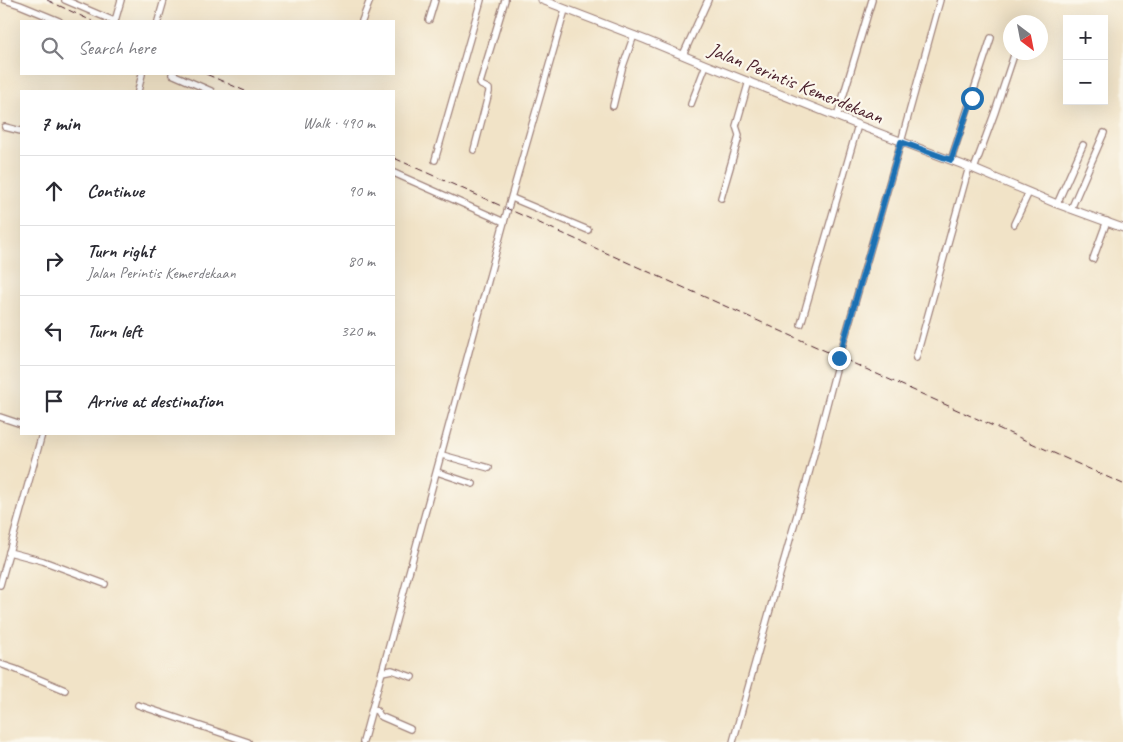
<!DOCTYPE html>
<html lang="en">
<head>
<meta charset="utf-8">
<style>
	:root { --surface:#fff; --page:#f2f2f3; --text:#2b2b33; --muted:#7c7c81; --line:#e1e1e2 }
	body { margin:0; font-family:Caveat,sans-serif; background:var(--page); color:var(--text) }
	.controls { position:absolute; right:15px; top:15px; display:grid; overflow:hidden; border-radius:0px; box-shadow:0 5px 20px #0002 }
	.controls button { width:45px; height:45px; display:grid; place-items:center; padding:0; border:0; border-bottom:1px solid var(--line); background:var(--surface); color:var(--text); font:25px sans-serif }
	.compass { position:absolute; left:1003px; top:15px; width:45px; height:45px; border-radius:50%; background:var(--surface); box-shadow:0 5px 20px #0002; rotate:148deg }
	.stop { position:absolute; width:15px; height:15px; margin:-11px; border:4px solid #1f6fb2; border-radius:50%; background:#fff }
	.stop.end { background:#1f6fb2; border-color:#fff; box-shadow:0 1px 5px #0008 }
	.list { margin:0; padding:0; list-style:none }
	h2 { display:flex; justify-content:space-between; align-items:center; height:65px; margin:0; padding:0 20px; font-size:21px }
	h2 small { font-size:16px; font-weight:400; color:var(--muted) }
	.list li { display:grid; grid-template-columns:32px 1fr auto; gap:15px; align-items:center; box-sizing:border-box; height:70px; padding:0 20px; border-top:1px solid var(--line) }
	.list b { display:block; font-size:19px; white-space:nowrap }
	.list p { margin:0; font-size:16px; white-space:nowrap; color:var(--muted) }
	.list em { font-size:16px; font-style:normal; color:var(--muted) }
	.icon { flex:none; width:28px; height:28px; fill:none; stroke:currentColor; stroke-width:2; stroke-linecap:round; stroke-linejoin:round }
	.map { position:relative; flex:none; width:1123px; height:742px; overflow:hidden }
	.search { position:absolute; background:var(--surface); box-shadow:0 5px 20px #0002; left:20px; top:20px; width:375px; height:55px; display:flex; align-items:center; gap:12px; box-sizing:border-box; padding:0 18px; border-radius:0px; color:var(--muted); font-size:19px }
	.panel { position:absolute; background:var(--surface); box-shadow:0 5px 20px #0002; left:20px; top:90px; width:375px; height:345px; border-radius:0px }
	.map>svg:first-child { display:block }
	.lines { fill:none; stroke-linecap:round; stroke-linejoin:round }
	.minor-casing { stroke:#9e8179; stroke-width:8 }
	.tertiary-casing { stroke:#9e8179; stroke-width:9 }
	.minor { stroke:#fff; stroke-width:5.5 }
	.tertiary { stroke:#fff; stroke-width:7 }
	.rail { stroke:#4a1f2b; stroke-width:1; stroke-dasharray:8 4; stroke-linecap:butt }
	.route { stroke:#1f6fb2; stroke-width:6 }
	.labels { text-anchor:middle; dominant-baseline:central; stroke-width:4.5; stroke-linejoin:round; paint-order:stroke }
	.street-label { font-size:20px; fill:#4a1f2b; stroke:#fbf7ec }
</style>
</head>
<body>
<div class="map">
<svg width="1123" height="742" viewBox="0 0 1123 742">
	<rect width="100%" height="100%" fill="#fbf7ec"/>
	<filter id="ink" filterUnits="userSpaceOnUse"><feTurbulence type="fractalNoise" baseFrequency=".02" numOctaves="2"/><feDisplacementMap in="SourceGraphic" scale="10" xChannelSelector="R" yChannelSelector="G"/><feConvolveMatrix kernelMatrix="1 2 1 2 8 2 1 2 1" color-interpolation-filters="sRGB"/></filter>
	<filter id="wash" filterUnits="userSpaceOnUse"><feTurbulence type="fractalNoise" baseFrequency=".0096" numOctaves="4" result="noise"/><feDisplacementMap in="SourceGraphic" scale="20" xChannelSelector="R" yChannelSelector="G"/><feGaussianBlur stdDeviation="1.12" result="paint"/><feColorMatrix in="noise" values="0 0 0 0 0 0 0 0 0 0 0 0 0 0 0 0 0 1.4 0 .05"/><feComposite in="paint" operator="in"/></filter>
	<g filter="url(#wash)">
		<rect width="100%" height="100%" fill="#f1e3c7"/>
	</g>
	<g filter="url(#ink)">
		<g class="lines">
			<defs>
				<g id="minor">
					<polyline points="5,0 20,5 59,21"/>
					<polyline points="65,0 114,21"/>
					<polyline points="429,20 435,0"/>
					<polyline points="115,21 121,0"/>
					<polyline points="158,21 164,0"/>
					<polyline points="362,21 370,0"/>
					<polyline points="683,55 708,0"/>
					<polyline points="172,74 211,91"/>
					<polyline points="138,91 142,74"/>
					<polyline points="691,104 706,65"/>
					<polyline points="613,106 622,69 634,35"/>
					<polyline points="837,117 872,0"/>
					<polyline points="5,127 21,131"/>
					<polyline points="474,150 489,92 489,89 481,85 480,83 505,0"/>
					<polyline points="435,160 481,0"/>
					<polyline points="951,160 991,38"/>
					<polyline points="974,169 995,112 1015,52"/>
					<polyline points="394,173 504,222"/>
					<polyline points="512,198 588,230"/>
					<polyline points="721,198 738,140 739,135 736,126 749,81"/>
					<polyline points="1057,204 1083,145"/>
					<polyline points="1071,209 1104,133"/>
					<polyline points="1014,224 1029,192"/>
					<polyline points="1093,259 1107,221"/>
					<polyline points="801,324 858,125"/>
					<polyline points="916,358 969,167"/>
					<polyline points="0,417 21,424"/>
					<polyline points="442,455 489,468"/>
					<polyline points="437,472 473,484"/>
					<polyline points="9,552 43,561 105,584"/>
					<polyline points="0,585 42,434"/>
					<polyline points="0,664 15,669 65,690"/>
					<polyline points="382,672 392,670 412,677"/>
					<polyline points="138,705 248,742"/>
					<polyline points="372,709 377,711 380,716 410,729"/>
					<polyline points="363,742 504,222 565,10"/>
					<polyline points="733,742 774,595 809,473 839,358 901,142 940,0"/>
				</g>
				<polyline id="tertiary" points="542,0 646,40 704,64 858,125 974,169 1057,204 1123,228"/>
			</defs>
			<use href="#minor" class="minor-casing"/>
			<use href="#tertiary" class="tertiary-casing"/>
			<use href="#minor" class="minor"/>
			<use href="#tertiary" class="tertiary"/>
			<g class="rail">
				<polyline points="47,0 92,21"/>
				<polyline points="206,74 245,91"/>
				<polyline points="394,158 1123,484"/>
			</g>
		</g>
	</g>
	<g class="lines" filter="url(#ink)">
		<polyline class="route" points="839,358 901,142 951,160 972,98"/>
	</g>
	<g class="labels">
		<g class="street-label">
			<text transform="translate(796 83) rotate(22)">Jalan Perintis Kemerdekaan</text>
		</g>
	</g>
</svg>
<div class="controls">
<button>+</button>
<button>−</button>
</div>
<svg class="compass" viewBox="-18 -18 36 36"><path d="M0-13l5 13h-10z" fill="#e53935"/><path d="M0 13l5-13h-10z" fill="#7c7c81"/></svg>
<div class="stop" style="left:972px;top:98px"></div>
<div class="stop end" style="left:839px;top:358px"></div>
<div class="search"><svg class="icon" aria-label="search" viewBox="0 0 24 24"><circle cx="10" cy="10" r="6"/><path d="M15 15l6 6"/></svg>Search here</div>
<section class="panel">
<h2>7 min<small>Walk · 490 m</small></h2>
<ul class="list">
<li><svg class="icon" aria-label="ahead" viewBox="0 0 24 24"><path d="M12 20V5M6 11l6-6 6 6"/></svg><div><b>Continue</b></div><em>90 m</em></li>
<li><svg class="icon" aria-label="right" viewBox="0 0 24 24"><path d="M7 20v-9h11M14 6l5 5-5 5"/></svg><div><b>Turn right</b><p>Jalan Perintis Kemerdekaan</p></div><em>80 m</em></li>
<li><svg class="icon" aria-label="left" viewBox="0 0 24 24"><path d="M17 20v-9H6M10 6l-5 5 5 5"/></svg><div><b>Turn left</b></div><em>320 m</em></li>
<li><svg class="icon" aria-label="arrive" viewBox="0 0 24 24"><path d="M6 21V4h12l-3 4 3 4H6"/></svg><div><b>Arrive at destination</b></div></li>
</ul>
</section>
</div>
</body>
</html>
